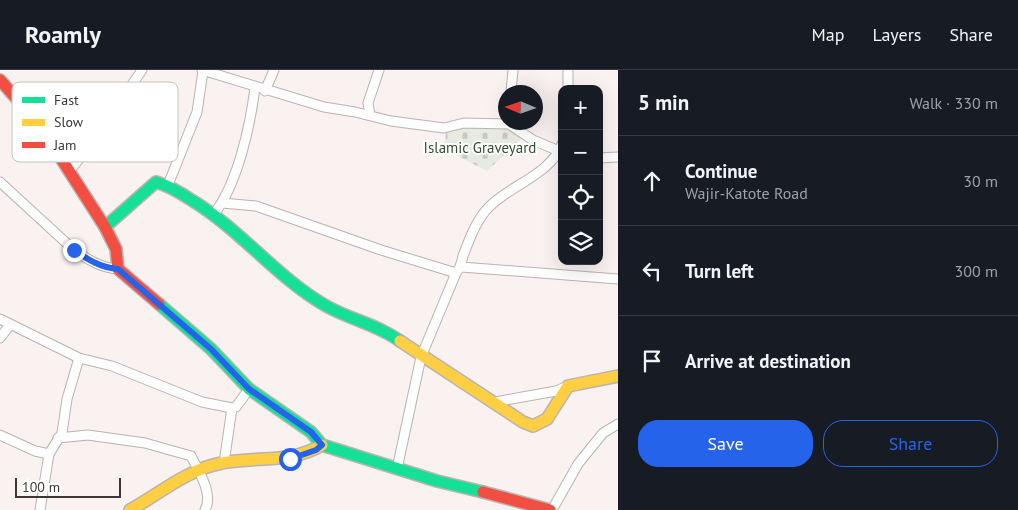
<!DOCTYPE html>
<html lang="en">
<head>
<meta charset="utf-8">
<style>
	:root { --surface:#171b24; --page:#20242c; --text:#f1f3f6; --muted:#9ea1a6; --line:#363941; --accent:#2563eb }
	body { margin:0; font-family:"PT Sans",sans-serif; background:var(--page); color:var(--text) }
	.controls { position:absolute; right:15px; top:15px; display:grid; overflow:hidden; border-radius:10px; box-shadow:0 5px 20px #0002 }
	.controls button { width:45px; height:45px; display:grid; place-items:center; padding:0; border:0; border-bottom:1px solid var(--line); background:var(--surface); color:var(--text); font:25px sans-serif }
	.compass { position:absolute; left:498px; top:15px; width:45px; height:45px; border-radius:50%; background:var(--surface); box-shadow:0 5px 20px #0002; rotate:272deg }
	.scale { position:absolute; left:15px; bottom:12px; width:106px; box-sizing:border-box; padding-left:5px; border:2px solid #3d3632; border-top:0; font-size:14px; line-height:18px; white-space:nowrap; color:#3d3632; -webkit-text-stroke:4px #fff; paint-order:stroke }
	.stop { position:absolute; width:15px; height:15px; margin:-11px; border:4px solid #2563eb; border-radius:50%; background:#fff }
	.stop.end { background:#2563eb; border-color:#fff; box-shadow:0 1px 5px #0008 }
	.list { margin:0; padding:0; list-style:none }
	h2 { display:flex; justify-content:space-between; align-items:center; height:65px; margin:0; padding:0 20px; font-size:21px }
	h2 small { font-size:16px; font-weight:400; color:var(--muted) }
	.list li { display:grid; grid-template-columns:32px 1fr auto; gap:15px; align-items:center; box-sizing:border-box; height:90px; padding:0 20px; border-top:1px solid var(--line) }
	.list b { display:block; font-size:19px; white-space:nowrap }
	.list p { margin:0; font-size:16px; white-space:nowrap; color:var(--muted) }
	.list em { font-size:16px; font-style:normal; color:var(--muted) }
	.actions { display:flex; gap:10px; padding:15px 20px }
	.actions a { flex:1; padding:11px 0; border:1px solid var(--accent); border-radius:20px; text-align:center; font-size:18px; color:var(--accent) }
	.actions .main { background:var(--accent); color:#fff }
	.icon { flex:none; width:28px; height:28px; fill:none; stroke:currentColor; stroke-width:2; stroke-linecap:round; stroke-linejoin:round }
	.map { position:relative; flex:none; width:618px; height:440px; overflow:hidden }
	header { display:flex; align-items:center; gap:30px; box-sizing:border-box; height:70px; padding:0 25px; background:var(--surface); border-bottom:1px solid var(--line) }
	header strong { font-size:24px }
	nav { display:flex; gap:28px; margin-inline-start:auto; font-size:18px }
	main { display:flex }
	aside { flex:1; background:var(--surface) }
	.map>svg:first-child { display:block }
	.cemetery { fill:url(#cemetery-stones) }
	.lines { fill:none; stroke-linecap:round; stroke-linejoin:round }
	.street-casing { stroke:#bab3b0; stroke-width:11 }
	.fast-casing { stroke:#bab3b0; stroke-width:14 }
	.slow-casing { stroke:#bab3b0; stroke-width:14 }
	.jam-casing { stroke:#bab3b0; stroke-width:14 }
	.street { stroke:#fefdfd; stroke-width:9 }
	.fast { stroke:#16e098; stroke-width:11 }
	.slow { stroke:#ffcf43; stroke-width:11 }
	.jam { stroke:#f24e42; stroke-width:11 }
	.route { stroke:#2563eb; stroke-width:6 }
	.labels { text-anchor:middle; dominant-baseline:central; stroke-width:4; stroke-linejoin:round; paint-order:stroke }
	.park-label { font-size:15px; fill:#32512c; stroke:#fff }
	.key { fill:#fff; stroke:#c5c3c2; stroke-width:1 }
	.key-label { font-size:14px; fill:#3d3632 }
</style>
</head>
<body>
<header>
<strong>Roamly</strong>
<nav><a>Map</a><a>Layers</a><a>Share</a></nav>
</header>
<main>
<div class="map">
<svg width="618" height="440" viewBox="0 0 618 440">
	<defs>
		<pattern id="cemetery-stones" width="16" height="16" patternUnits="userSpaceOnUse" patternTransform="scale(1.25)"><rect width="16" height="16" fill="#e6eae0"/><path d="M2 7V4a2 2 0 0 1 4 0v3zM10 15v-3a2 2 0 0 1 4 0v3z" fill="#c6c9c1"/></pattern>
	</defs>
	<rect width="100%" height="100%" fill="#f9f2f0"/>
	<polygon class="cemetery" points="459,57 507,58 522,68 487,101 444,79 446,62"/>
	<g class="lines">
		<defs>
			<g id="street">
				<polyline points="202,0 324,37 355,42 391,51 444,58 464,53 509,54 533,70 559,81"/>
				<polyline points="568,19 568,0"/>
				<polyline points="265,21 274,0"/>
				<polyline points="511,22 513,0"/>
				<polyline points="370,45 368,33 379,0"/>
				<polyline points="599,88 618,87"/>
				<polyline points="69,102 99,63 142,0"/>
				<path d="M0 112 74 180C87 189 101 198 118 199"/>
				<polyline points="168,115 197,42 203,1"/>
				<polyline points="222,133 256,136 381,180 456,203"/>
				<path d="M214 144C238 113 250 56 255 18"/>
				<polyline points="461,197 618,209"/>
				<polyline points="0,249 79,288 112,296 202,332 232,338"/>
				<polyline points="0,268 10,255"/>
				<polyline points="495,332 556,321 568,316"/>
				<polyline points="0,365 35,381 49,384"/>
				<path d="M58 368 88 365 145 373 191 386C198 400 214 424 205 440"/>
				<polyline points="224,393 232,338 236,337 249,319"/>
				<path d="M397 399 421 287 456 203C461 197 461 194 463 186 469 170 477 148 490 136 511 115 551 104 562 74"/>
				<polyline points="40,440 49,384 62,363 67,329 79,288"/>
				<polyline points="552,440 578,394 603,363 618,354"/>
			</g>
			<g id="fast">
				<path d="M105 157 156 112C170 116 181 123 193 131 242 161 278 209 328 237 352 250 378 255 400 271"/>
				<polyline points="159,234 211,279 249,319 311,362 322,375 437,411 483,422"/>
			</g>
			<g id="slow">
				<polyline points="400,271 523,352 533,356 547,349 568,316 618,306"/>
				<path d="M130 440C159 424 188 399 222 393 257 386 290 394 322 375"/>
			</g>
			<g id="jam">
				<polyline points="0,10 39,54 105,157 116,179 118,199 159,234"/>
				<polyline points="483,422 550,440"/>
			</g>
		</defs>
		<use href="#street" class="street-casing"/>
		<use href="#fast" class="fast-casing"/>
		<use href="#slow" class="slow-casing"/>
		<use href="#jam" class="jam-casing"/>
		<use href="#street" class="street"/>
		<use href="#fast" class="fast"/>
		<use href="#slow" class="slow"/>
		<use href="#jam" class="jam"/>
	</g>
	<g class="lines">
		<path class="route" d="M74 180C87 189 101 198 118 199L211 279 249 319 311 362 322 375 316 380 290 389"/>
	</g>
	<g class="labels">
		<g class="park-label">
			<text x="480" y="77">Islamic Graveyard</text>
		</g>
	</g>
	<rect x="12" y="12" width="166" height="80" rx="8" class="key"/>
	<rect x="22" y="27" width="23" height="6" fill="#16e098"/>
	<rect x="22" y="49" width="23" height="7" fill="#ffcf43"/>
	<rect x="22" y="72" width="23" height="6" fill="#f24e42"/>
	<g class="key-label">
		<text x="54" y="35">Fast</text>
		<text x="54" y="57">Slow</text>
		<text x="54" y="80">Jam</text>
	</g>
</svg>
<div class="controls">
<button>+</button>
<button>−</button>
<button><svg class="icon" aria-label="locate" viewBox="0 0 24 24"><circle cx="12" cy="12" r="6"/><path d="M12 2v4M12 18v4M2 12h4M18 12h4"/></svg></button>
<button><svg class="icon" aria-label="layers" viewBox="0 0 24 24"><path d="M12 4l9 5-9 5-9-5zM3 14l9 5 9-5"/></svg></button>
</div>
<svg class="compass" viewBox="-18 -18 36 36"><path d="M0-13l5 13h-10z" fill="#e53935"/><path d="M0 13l5-13h-10z" fill="#9ea1a6"/></svg>
<div class="scale">100 m</div>
<div class="stop" style="left:290px;top:389px"></div>
<div class="stop end" style="left:74px;top:180px"></div>
</div>
<aside>
<h2>5 min<small>Walk · 330 m</small></h2>
<ul class="list">
<li><svg class="icon" aria-label="ahead" viewBox="0 0 24 24"><path d="M12 20V5M6 11l6-6 6 6"/></svg><div><b>Continue</b><p>Wajir-Katote Road</p></div><em>30 m</em></li>
<li><svg class="icon" aria-label="left" viewBox="0 0 24 24"><path d="M17 20v-9H6M10 6l-5 5 5 5"/></svg><div><b>Turn left</b></div><em>300 m</em></li>
<li><svg class="icon" aria-label="arrive" viewBox="0 0 24 24"><path d="M6 21V4h12l-3 4 3 4H6"/></svg><div><b>Arrive at destination</b></div></li>
</ul>
<div class="actions"><a class="main">Save</a><a>Share</a></div>
</aside>
</main>
</body>
</html>
